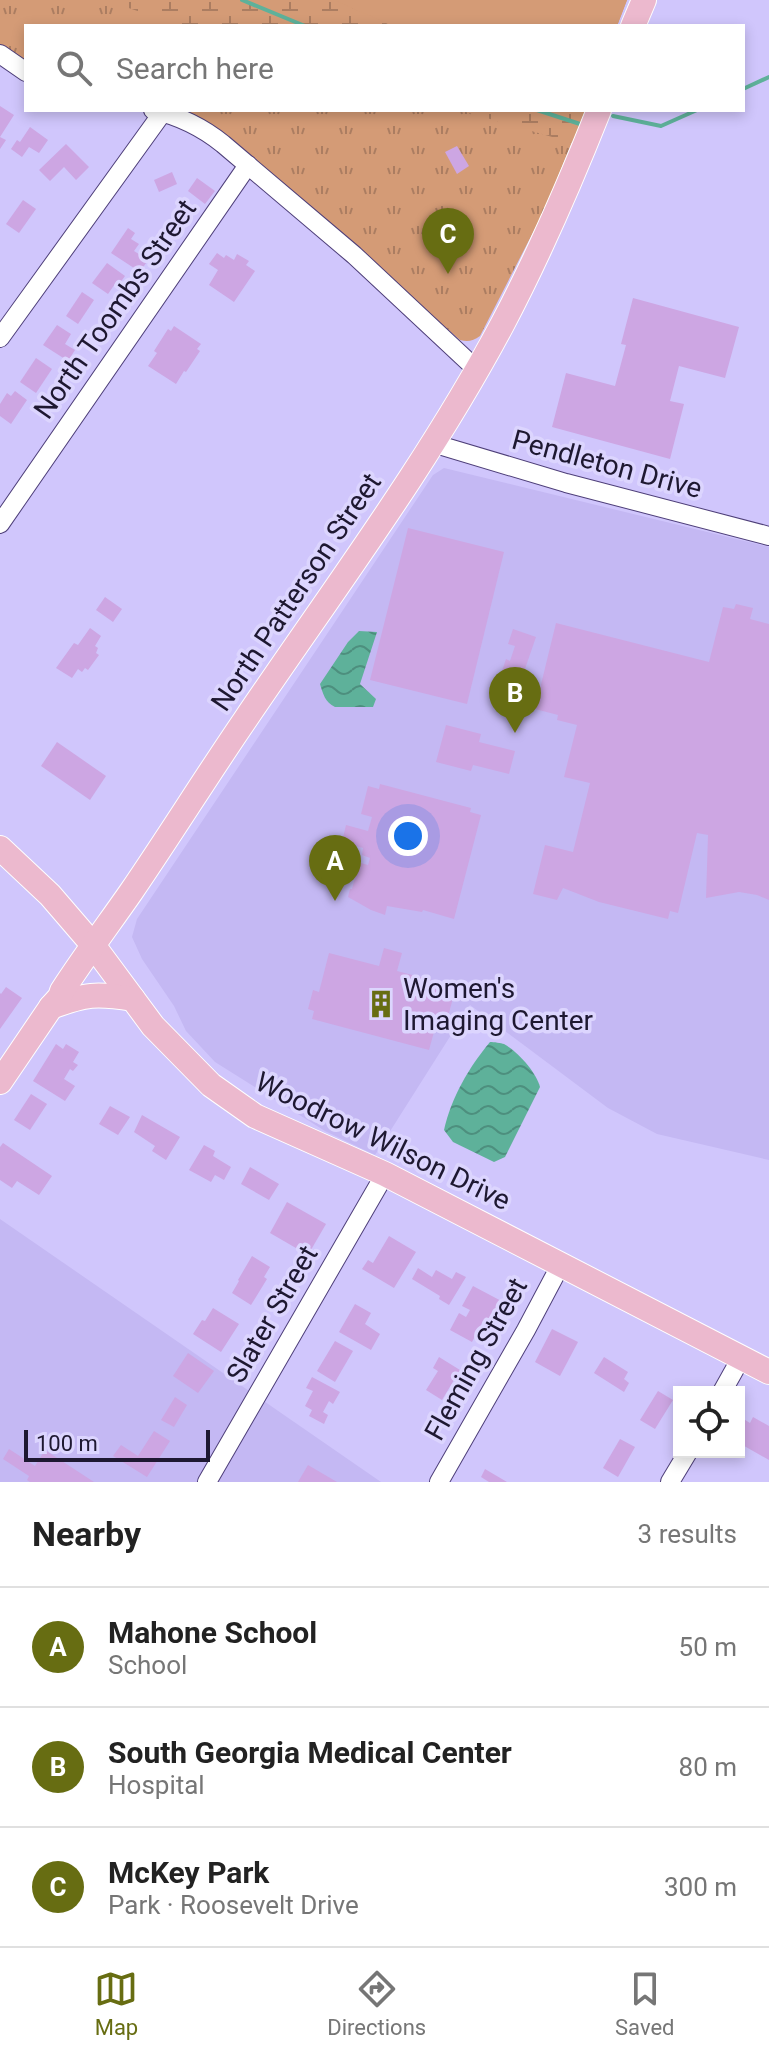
<!DOCTYPE html>
<html lang="en">
<head>
<meta charset="utf-8">
<style>
	:root { --surface:#fff; --page:#f6f6f6; --text:#222; --muted:#767676; --line:#e0e0e0; --accent:#676d12 }
	body { margin:0; font-family:Roboto,sans-serif; background:var(--page); color:var(--text) }
	.controls { position:absolute; right:24px; bottom:24px; display:grid; overflow:hidden; border-radius:0px; box-shadow:0 4px 12px #0003 }
	.controls button { width:72px; height:72px; display:grid; place-items:center; padding:0; border:0; border-bottom:2px solid var(--line); background:var(--surface); color:var(--text); font:40px sans-serif }
	.scale { position:absolute; left:24px; bottom:20px; width:186px; box-sizing:border-box; padding-left:8px; border:4px solid #1e1831; border-top:0; font-size:22px; line-height:28px; white-space:nowrap; color:#1e1831; -webkit-text-stroke:6px #dcd5fe; paint-order:stroke }
	.you { position:absolute; left:408px; top:836px; width:28px; height:28px; margin:-20px; border:6px solid #fff; border-radius:50%; background:#1a73e8; box-shadow:0 0 0 12px #1a73e833 }
	.badge { display:grid; place-items:center; width:52px; height:52px; border-radius:50%; background:var(--accent); color:#fff; font-size:26px; font-weight:700 }
	.pin { position:absolute; translate:-50% -66px; filter:drop-shadow(0 2px 4px #0008) }
	.pin::after { content:''; position:absolute; top:42px; width:28px; height:24px; background:inherit; clip-path:polygon(0 0,100% 0,50% 100%) }
	.list { margin:0; padding:0; list-style:none }
	h2 { display:flex; justify-content:space-between; align-items:center; height:104px; margin:0; padding:0 32px; font-size:34px }
	h2 small { font-size:26px; font-weight:400; color:var(--muted) }
	.list li { display:grid; grid-template-columns:52px 1fr auto; gap:24px; align-items:center; box-sizing:border-box; height:120px; padding:0 32px; border-top:2px solid var(--line) }
	.list b { display:block; font-size:30px; white-space:nowrap }
	.list p { margin:0; font-size:26px; white-space:nowrap; color:var(--muted) }
	.list em { font-size:26px; font-style:normal; color:var(--muted) }
	.icon { flex:none; width:44px; height:44px; fill:none; stroke:currentColor; stroke-width:2; stroke-linecap:round; stroke-linejoin:round }
	.map { position:relative; flex:none; width:769px; height:1482px; overflow:hidden }
	.search { position:absolute; background:var(--surface); box-shadow:0 4px 12px #0003; left:24px; right:24px; top:24px; height:88px; display:flex; align-items:center; gap:20px; box-sizing:border-box; padding:0 28px; border-radius:0px; color:var(--muted); font-size:30px }
	.sheet { height:464px; background:var(--surface) }
	nav { display:flex; justify-content:space-around; align-items:center; box-sizing:border-box; height:112px; border-top:2px solid var(--line); background:var(--surface); font-size:22px; color:var(--muted) }
	nav a { display:grid; justify-items:center; gap:4px }
	nav .on { color:var(--accent) }
	.map>svg:first-child { display:block }
	.built { fill:#c4b8f3 }
	.grass { fill:url(#grass-tufts) }
	.wetland { fill:url(#wetland-marsh) }
	.garden { fill:#d49b76 }
	.water { fill:url(#water-waves) }
	.lines { fill:none; stroke-linecap:round; stroke-linejoin:round }
	.stream { stroke:#5eb19a; stroke-width:4 }
	.building { fill:#cda6e3 }
	.minor-casing { stroke:#4e3f79; stroke-width:20 }
	.major-casing { stroke:#fff; stroke-width:26 }
	.minor { stroke:#fff; stroke-width:18 }
	.major { stroke:#ecb9ce; stroke-width:24 }
	.labels { text-anchor:middle; dominant-baseline:central; stroke-width:7; stroke-linejoin:round; paint-order:stroke }
	.street-label { font-size:28px; fill:#1e1831; stroke:#dcd5fe }
	.poi-label { font-size:28px; fill:#1e1831; stroke:#dcd5fe; text-anchor:start }
</style>
</head>
<body>
<div class="map">
<svg width="769" height="1482" viewBox="0 0 769 1482">
	<defs>
		<pattern id="grass-tufts" width="24" height="20" patternUnits="userSpaceOnUse" patternTransform="scale(2)"><rect width="24" height="20" fill="#d49b76"/><path d="M3 7l-1-3M5 7V3M7 7l1-3M15 17l-1-3M17 17v-4M19 17l1-3" fill="none" stroke="#ab7d61"/></pattern>
		<pattern id="wetland-marsh" width="20" height="14" patternUnits="userSpaceOnUse" patternTransform="scale(2)"><rect width="20" height="14" fill="#d49b76"/><path d="M1 5h8M5 5V1M11 12h8M15 12V8" fill="none" stroke="#ab7d61"/></pattern>
		<pattern id="water-waves" width="16" height="10" patternUnits="userSpaceOnUse" patternTransform="scale(2)"><rect width="16" height="10" fill="#5eb19a"/><path d="M0 5q4-4 8 0t8 0" fill="none" stroke="#4d8f7e"/></pattern>
	</defs>
	<rect width="100%" height="100%" fill="#d0c6fc"/>
	<g class="built">
		<polygon points="444,468 769,547 769,1160 657,1134 608,1108 470,1005 375,1155 325,1131 215,1062 186,1031 174,1006 142,959 132,937 137,919 433,475"/>
		<polygon points="0,1219 381,1482 0,1482"/>
	</g>
	<g class="grass">
		<polygon points="0,0 627,0 617,26 26,26 26,64 0,46"/>
		<path d="M179 110H585L544 211 480 336C473 341 468 342 460 340L230 141Z"/>
	</g>
	<g class="wetland">
		<polygon points="105,0 334,0 393,26 182,26"/>
		<polygon points="459,110 585,110 573,143"/>
	</g>
	<polygon class="garden" points="334,0 627,0 617,26 393,26"/>
	<g class="water">
		<path d="M359 631 377 632 360 684 376 699 373 707H335C325 702 323 694 320 684L348 642Z"/>
		<path d="M490 1042C494 1042 501 1043 504 1044 518 1052 536 1072 540 1087L505 1157 494 1162 453 1142 444 1130C451 1098 469 1067 490 1042Z"/>
	</g>
	<g class="lines">
		<g class="stream">
			<polyline points="242,0 305,26"/>
			<polyline points="743,89 769,77"/>
			<polyline points="537,110 580,124"/>
			<polyline points="613,116 661,126 697,110"/>
		</g>
	</g>
	<g class="building">
		<polygon points="0,106 14,115 0,137 6,140 0,149"/>
		<polygon points="30,127 48,140 39,153 29,147 22,157 11,149 17,140 20,142"/>
		<polygon points="66,144 89,167 76,180 64,167 50,181 39,170"/>
		<polygon points="457,146 469,166 457,174 445,152"/>
		<polygon points="172,172 177,184 159,192 154,180"/>
		<polygon points="197,178 215,191 205,204 188,191"/>
		<polygon points="23,200 36,209 19,233 6,224"/>
		<polygon points="128,228 135,233 131,239 139,244 134,251 142,256 144,253 150,257 140,272 111,253"/>
		<polygon points="217,253 224,258 226,255 234,260 237,254 249,261 246,265 255,271 234,302 209,285 218,270 209,264"/>
		<polygon points="107,263 125,276 120,283 117,281 108,294 92,283"/>
		<polygon points="82,292 94,300 78,324 66,316"/>
		<polygon points="633,298 739,327 725,378 679,366 670,401 684,404 670,459 552,427 566,373 615,386 626,345 621,344"/>
		<polygon points="57,325 71,334 65,344 75,350 68,361 43,345"/>
		<polygon points="174,326 201,344 197,349 200,351 186,372 184,371 176,384 148,366 157,353 154,351 168,329 171,331"/>
		<polygon points="36,358 52,369 36,393 20,382"/>
		<polygon points="15,391 27,400 11,424 0,416 0,404 7,393 11,396"/>
		<polygon points="408,528 504,552 467,704 370,680"/>
		<polygon points="105,597 122,609 113,622 96,610"/>
		<polygon points="736,604 753,608 750,619 769,624 769,900 757,895 739,892 706,898 708,835 697,833 678,913 670,911 668,919 599,902 563,888 557,900 533,894 545,845 573,852 590,783 564,777 577,725 557,720 558,715 535,709 556,623 709,662 723,607 734,609"/>
		<polygon points="90,628 101,636 95,646 98,648 96,653 99,655 88,670 85,668 82,672 78,669 72,678 56,668 74,643 78,645"/>
		<polygon points="513,629 536,637 516,695 508,693 506,700 502,699 505,692 496,689 506,659 510,661 515,646 508,644"/>
		<polygon points="446,725 481,734 479,742 515,751 509,774 473,765 471,771 436,762"/>
		<polygon points="57,742 106,776 90,800 41,766"/>
		<polygon points="380,784 471,808 470,812 481,815 454,919 423,910 422,912 387,906 385,915 371,910 348,897 350,889 352,889 358,866 361,863 368,865 370,858 362,855 363,848 342,842 346,825 368,831 372,817 361,814 368,786 379,789"/>
		<polygon points="384,948 402,953 397,971 447,984 444,996 453,998 446,1024 437,1021 429,1050 312,1019 314,1011 308,1009 313,990 319,992 329,953 379,966"/>
		<polygon points="6,987 22,998 0,1029 0,993 1,994"/>
		<polygon points="56,1044 63,1049 66,1044 79,1052 73,1062 78,1065 73,1071 70,1069 64,1079 75,1086 65,1101 33,1081"/>
		<polygon points="31,1094 47,1104 30,1130 14,1120"/>
		<polygon points="110,1106 130,1117 118,1135 99,1124"/>
		<polygon points="142,1115 180,1137 166,1160 152,1151 155,1146 134,1132"/>
		<polygon points="3,1143 52,1176 39,1195 17,1181 12,1188 0,1180 0,1147"/>
		<polygon points="204,1145 215,1151 213,1156 231,1167 224,1180 215,1175 211,1182 189,1170"/>
		<polygon points="250,1167 279,1184 269,1200 241,1184"/>
		<polygon points="287,1202 326,1224 308,1255 270,1233"/>
		<polygon points="389,1236 416,1252 394,1288 362,1269 368,1260 373,1263"/>
		<polygon points="252,1256 270,1267 264,1277 267,1279 251,1305 232,1293 239,1281 238,1280"/>
		<polygon points="418,1268 432,1277 436,1270 452,1279 456,1272 466,1277 449,1305 439,1299 440,1296 412,1279"/>
		<polygon points="473,1286 507,1304 494,1327 483,1321 472,1342 450,1330 459,1313 466,1317 470,1310 462,1306"/>
		<polygon points="355,1304 371,1313 365,1324 380,1334 371,1350 339,1332"/>
		<polygon points="213,1308 239,1324 221,1352 193,1334 202,1320 205,1321"/>
		<polygon points="552,1329 578,1342 560,1376 535,1362"/>
		<polygon points="335,1341 353,1351 335,1382 317,1371"/>
		<polygon points="188,1353 214,1371 198,1393 173,1376"/>
		<polygon points="439,1357 460,1370 442,1400 426,1390 438,1371 433,1368"/>
		<polygon points="604,1357 628,1372 624,1379 629,1383 624,1392 594,1373"/>
		<polygon points="312,1377 340,1392 333,1404 329,1401 323,1412 328,1415 324,1424 309,1416 312,1410 305,1406 313,1391 306,1388"/>
		<polygon points="658,1391 673,1400 655,1429 640,1420"/>
		<polygon points="175,1397 187,1405 174,1427 161,1420"/>
		<polygon points="753,1417 769,1426 769,1460 739,1443 739,1424 742,1418 750,1423"/>
		<polygon points="154,1431 170,1441 147,1477 113,1456 121,1445 138,1456"/>
		<polygon points="620,1439 635,1447 618,1477 603,1468"/>
		<polygon points="9,1449 35,1466 45,1450 94,1482 30,1482 27,1480 29,1476 3,1459"/>
		<polygon points="308,1465 337,1482 298,1482"/>
		<polygon points="485,1469 507,1482 489,1482 481,1477"/>
	</g>
	<g class="lines">
		<defs>
			<g id="minor">
				<polyline points="0,54 26,72"/>
				<path d="M153 110C179 116 202 127 223 144L354 255 476 369"/>
				<polyline points="0,338 163,112"/>
				<polyline points="432,443 566,483 769,536"/>
				<polyline points="0,524 248,165"/>
				<polyline points="722,1392 741,1358"/>
				<polyline points="207,1482 385,1174"/>
				<polyline points="439,1482 526,1330 561,1264"/>
				<polyline points="670,1482 688,1452"/>
			</g>
			<g id="major">
				<polyline points="633,26 644,0"/>
				<polyline points="0,848 50,895 93,945 153,1026 211,1085 255,1116 385,1174 769,1372"/>
				<path d="M51 1007C86 994 96 993 133 999"/>
				<path d="M0 1082 51 1007 60 997 62 991C84 957 108 925 131 892 170 835 206 777 245 720 333 590 428 464 502 325 539 255 570 183 599 110"/>
			</g>
		</defs>
		<use href="#minor" class="minor-casing"/>
		<use href="#major" class="major-casing"/>
		<use href="#minor" class="minor"/>
		<use href="#major" class="major"/>
	</g>
	<defs>
		<symbol id="building-bare" viewBox="-9 -9 18 18"><path d="M-4-6H4V6H1V3H-1V6H-4ZM-2.5-4.3h1.7v1.8h-1.7ZM.8-4.3h1.7v1.8H.8ZM-2.5-1h1.7V.8h-1.7ZM.8-1h1.7V.8H.8Z" fill="#676d12" stroke="#dcd5fe" stroke-width="2.5" paint-order="stroke"/></symbol>
	</defs>
	<g fill-rule="evenodd">
		<use href="#building-bare" x="361" y="984" width="40" height="40"/>
	</g>
	<g class="labels">
		<g class="street-label">
			<text transform="translate(115 309) rotate(-55)">North Toombs Street</text>
			<text transform="translate(607 464) rotate(15)">Pendleton Drive</text>
			<text transform="translate(296 592) rotate(-56)">North Patterson Street</text>
			<text transform="translate(383 1141) rotate(26)">Woodrow Wilson Drive</text>
			<text transform="translate(272 1314) rotate(-60)">Slater Street</text>
			<text transform="translate(476 1359) rotate(-61)">Fleming Street</text>
		</g>
		<g class="poi-label">
			<text x="403" y="988">Women's<tspan x="403" dy="32">Imaging Center</tspan></text>
		</g>
	</g>
</svg>
<div class="controls">
<button><svg class="icon" aria-label="locate" viewBox="0 0 24 24"><circle cx="12" cy="12" r="6"/><path d="M12 2v4M12 18v4M2 12h4M18 12h4"/></svg></button>
</div>
<div class="scale">100 m</div>
<div class="you"></div>
<div class="pin badge" style="left:335px;top:901px">A</div>
<div class="pin badge" style="left:515px;top:733px">B</div>
<div class="pin badge" style="left:448px;top:274px">C</div>
<div class="search"><svg class="icon" aria-label="search" viewBox="0 0 24 24"><circle cx="10" cy="10" r="6"/><path d="M15 15l6 6"/></svg>Search here</div>
</div>
<section class="sheet">
<h2>Nearby<small>3 results</small></h2>
<ul class="list">
<li><span class="badge">A</span><div><b>Mahone School</b><p>School</p></div><em>50 m</em></li>
<li><span class="badge">B</span><div><b>South Georgia Medical Center</b><p>Hospital</p></div><em>80 m</em></li>
<li><span class="badge">C</span><div><b>McKey Park</b><p>Park · Roosevelt Drive</p></div><em>300 m</em></li>
</ul>
</section>
<nav>
<a class="on"><svg class="icon" aria-label="map" viewBox="0 0 24 24"><path d="M3 6l6-2 6 2 6-2v14l-6 2-6-2-6 2zM9 4v14M15 6v14"/></svg>Map</a>
<a><svg class="icon" aria-label="directions" viewBox="0 0 24 24"><path d="M12 3l9 9-9 9-9-9zM9 14v-3h6M13 9l2 2-2 2"/></svg>Directions</a>
<a><svg class="icon" aria-label="saved" viewBox="0 0 24 24"><path d="M7 4h10v16l-5-4-5 4z"/></svg>Saved</a>
</nav>
</body>
</html>
